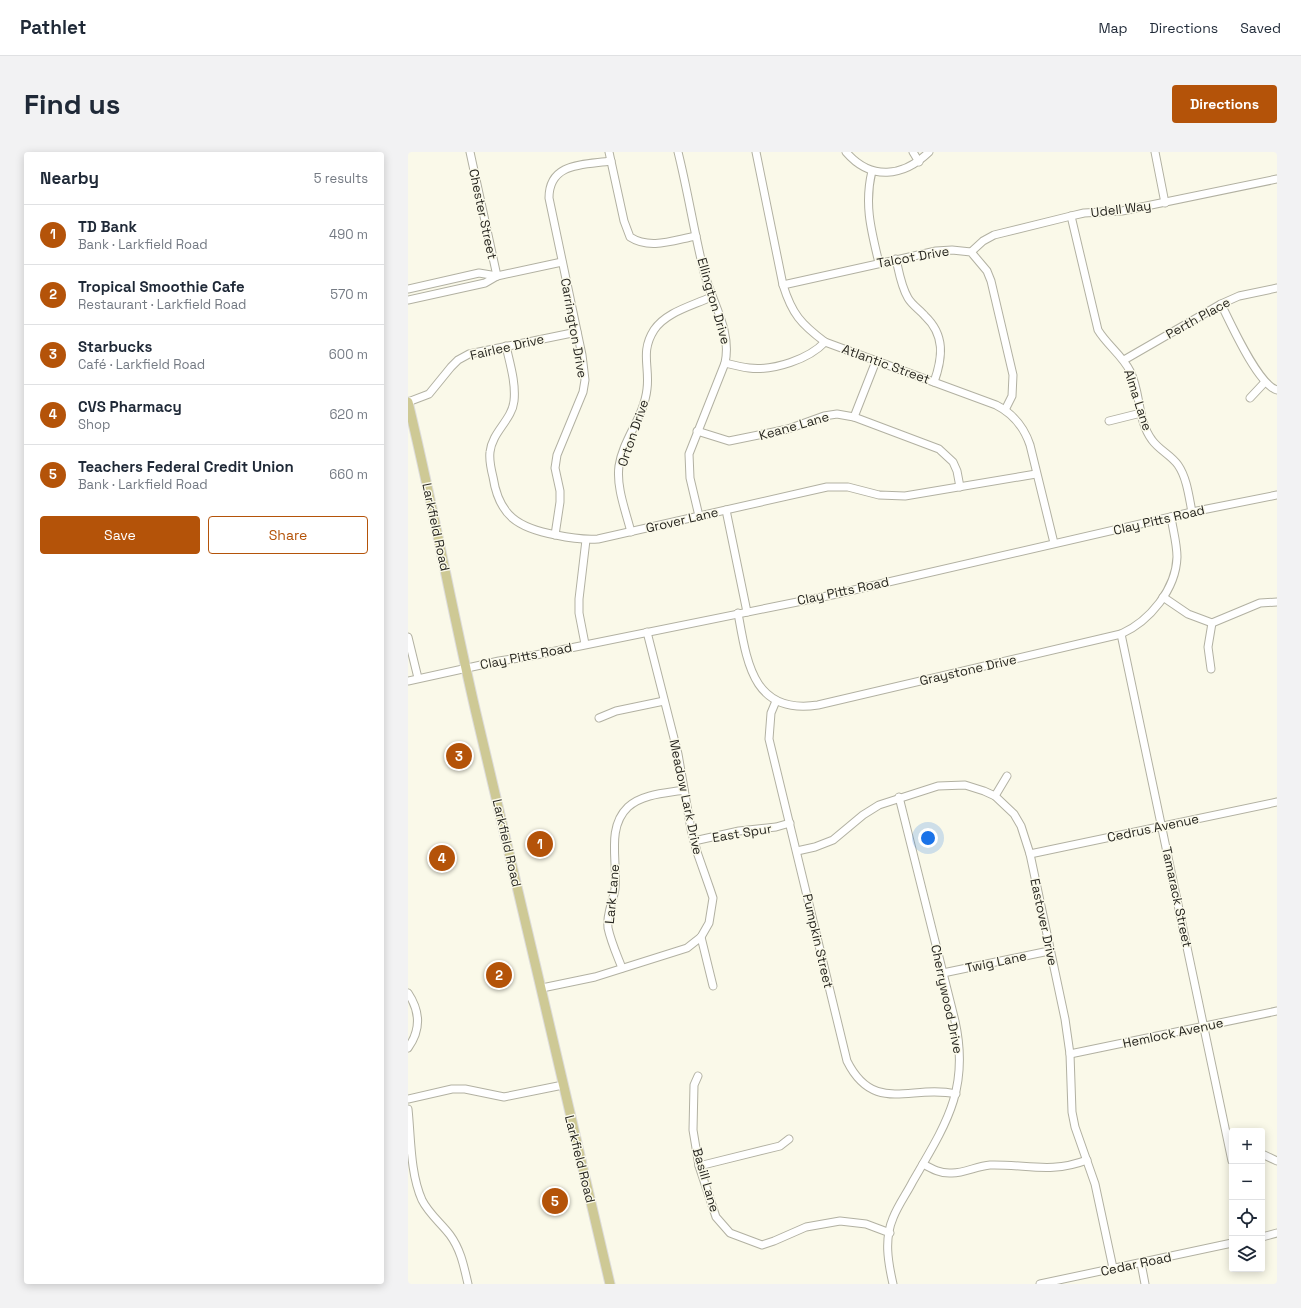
<!DOCTYPE html>
<html lang="en">
<head>
<meta charset="utf-8">
<style>
	:root { --surface:#fff; --page:#f2f2f3; --text:#1f2937; --muted:#747a83; --line:#e0e1e3; --accent:#b45309 }
	body { margin:0; font-family:"Space Grotesk",sans-serif; background:var(--page); color:var(--text) }
	.controls { position:absolute; right:12px; bottom:12px; display:grid; overflow:hidden; border-radius:4px; box-shadow:0 2px 10px #0003 }
	.controls button { width:36px; height:36px; display:grid; place-items:center; padding:0; border:0; border-bottom:1px solid var(--line); background:var(--surface); color:var(--text); font:20px sans-serif }
	.you { position:absolute; left:520px; top:686px; width:14px; height:14px; margin:-10px; border:3px solid #fff; border-radius:50%; background:#1a73e8; box-shadow:0 0 0 6px #1a73e833 }
	.badge { display:grid; place-items:center; width:26px; height:26px; border-radius:50%; background:var(--accent); color:#fff; font-size:13px; font-weight:700 }
	.pin { position:absolute; translate:-50% -50%; border:2px solid #fff; box-shadow:0 1px 4px #0006 }
	.list { margin:0; padding:0; list-style:none }
	h2 { display:flex; justify-content:space-between; align-items:center; height:52px; margin:0; padding:0 16px; font-size:17px }
	h2 small { font-size:13px; font-weight:400; color:var(--muted) }
	.list li { display:grid; grid-template-columns:26px 1fr auto; gap:12px; align-items:center; box-sizing:border-box; height:60px; padding:0 16px; border-top:1px solid var(--line) }
	.list b { display:block; font-size:15px; white-space:nowrap }
	.list p { margin:0; font-size:13px; white-space:nowrap; color:var(--muted) }
	.list em { font-size:13px; font-style:normal; color:var(--muted) }
	.actions { display:flex; gap:8px; padding:12px 16px }
	.actions a { flex:1; padding:9px 0; border:1px solid var(--accent); border-radius:4px; text-align:center; font-size:14px; color:var(--accent) }
	.actions .main { background:var(--accent); color:#fff }
	.icon { flex:none; width:22px; height:22px; fill:none; stroke:currentColor; stroke-width:2; stroke-linecap:round; stroke-linejoin:round }
	.map { position:relative; flex:none; width:869px; height:1132px; overflow:hidden; border-radius:4px }
	header { display:flex; align-items:center; gap:24px; box-sizing:border-box; height:56px; padding:0 20px; background:var(--surface); border-bottom:1px solid var(--line) }
	header strong { font-size:19px }
	nav { display:flex; gap:22px; margin-inline-start:auto; font-size:14px }
	.intro { display:flex; align-items:center; justify-content:space-between; box-sizing:border-box; height:96px; padding:0 24px }
	h1 { margin:0; font-size:28px }
	.button { padding:10px 18px; border-radius:4px; background:var(--accent); color:#fff; font-size:14px; font-weight:700 }
	main { display:flex; gap:24px; padding:0 24px }
	aside { flex:1; background:var(--surface); border-radius:4px; box-shadow:0 2px 10px #0003 }
	.map>svg:first-child { display:block }
	.lines { fill:none; stroke-linecap:round; stroke-linejoin:round }
	.minor-casing { stroke:#b2b1a2; stroke-width:9 }
	.major-casing { stroke:#dddcdb; stroke-width:11 }
	.minor { stroke:#fff; stroke-width:7 }
	.major { stroke:#cec995; stroke-width:9 }
	.labels { text-anchor:middle; dominant-baseline:central; stroke-width:3; stroke-linejoin:round; paint-order:stroke }
	.street-label { font-size:13px; fill:#282721; stroke:#faf9e9 }
</style>
</head>
<body>
<header>
<strong>Pathlet</strong>
<nav><a>Map</a><a>Directions</a><a>Saved</a></nav>
</header>
<div class="intro"><h1>Find us</h1><a class="button">Directions</a></div>
<main>
<aside>
<h2>Nearby<small>5 results</small></h2>
<ul class="list">
<li><span class="badge">1</span><div><b>TD Bank</b><p>Bank · Larkfield Road</p></div><em>490 m</em></li>
<li><span class="badge">2</span><div><b>Tropical Smoothie Cafe</b><p>Restaurant · Larkfield Road</p></div><em>570 m</em></li>
<li><span class="badge">3</span><div><b>Starbucks</b><p>Café · Larkfield Road</p></div><em>600 m</em></li>
<li><span class="badge">4</span><div><b>CVS Pharmacy</b><p>Shop</p></div><em>620 m</em></li>
<li><span class="badge">5</span><div><b>Teachers Federal Credit Union</b><p>Bank · Larkfield Road</p></div><em>660 m</em></li>
</ul>
<div class="actions"><a class="main">Save</a><a>Share</a></div>
</aside>
<div class="map">
<svg width="869" height="1132" viewBox="0 0 869 1132">
	<rect width="100%" height="100%" fill="#faf9e9"/>
	<g class="lines">
		<defs>
			<g id="minor">
				<polyline points="62,0 89,124"/>
				<path d="M201 0 216 69 222 85C242 98 266 88 288 84"/>
				<path d="M270 0C280 40 286 80 296 120 304 150 324 179 317 211L281 302 282 326 291 364"/>
				<path d="M348 0 375 133C384 162 393 172 417 190L588 253C606 262 616 275 622 293L646 391"/>
				<path d="M438 0C463 29 495 25 521 0"/>
				<polyline points="505,0 511,10"/>
				<polyline points="747,0 757,51"/>
				<path d="M464 19C456 52 463 78 471 111"/>
				<path d="M663 64 690 178C699 193 714 203 722 219 733 240 729 268 744 288 751 298 763 303 770 313 779 326 781 345 784 360"/>
				<polyline points="563,100 575,89 586,83 663,64 676,61 714,59 869,27"/>
				<path d="M488 107C491 120 493 134 500 146 504 153 512 158 517 164 537 183 535 205 526 230"/>
				<polyline points="375,133 528,99 544,98 563,100 579,119 583,129 605,223 604,244 597,258"/>
				<polyline points="0,137 71,121 89,124"/>
				<polyline points="0,148 77,131 89,124 154,110"/>
				<path d="M813 152C822 170 850 233 869 238"/>
				<path d="M98 194C102 212 108 231 106 249 104 268 84 280 82 300 81 308 83 317 85 325 91 364 110 376 148 383 162 386 175 388 190 387L419 335H440L471 343 497 344 628 322"/>
				<polyline points="716,208 813,152 831,144 869,136"/>
				<path d="M317 211C325 213 333 215 341 216 366 219 401 207 417 190"/>
				<polyline points="842,246 857,230"/>
				<polyline points="0,250 21,242 43,215 50,208 61,202 169,180"/>
				<polyline points="446,265 468,209"/>
				<polyline points="701,269 733,261"/>
				<polyline points="289,279 321,289 380,277 416,264 429,262 446,265 531,297 545,310 549,319 552,335"/>
				<polyline points="318,358 339,460"/>
				<path d="M223 380C218 360 208 335 211 314 215 287 236 265 239 237 242 215 232 200 246 178 258 160 284 154 303 145"/>
				<path d="M147 383 152 350V339L147 316 149 303 175 240 177 228 174 203 141 46C141 10 176 13 203 9"/>
				<polyline points="755,445 780,462 804,471 852,451 869,450"/>
				<path d="M330 461C339 511 345 563 410 553L713 482C742 469 768 437 769 405 769 392 765 378 763 365"/>
				<polyline points="713,482 824,1009"/>
				<polyline points="0,485 10,526"/>
				<polyline points="177,492 171,461 171,447 178,388"/>
				<polyline points="803,517 800,495 804,471"/>
				<polyline points="0,529 91,509 118,505 424,443 784,360 869,343"/>
				<path d="M368 549 363 561 361 587 439 909C466 963 503 932 548 942"/>
				<polyline points="191,566 208,559 256,549"/>
				<polyline points="587,644 599,624"/>
				<polyline points="286,689 331,679 368,675 382,671"/>
				<polyline points="389,699 407,695 425,688 455,663 471,653 530,634 557,633 576,639 587,644 606,662 613,674 622,702 657,867 662,902 664,960 667,975 687,1032 705,1116"/>
				<polyline points="622,702 869,650"/>
				<polyline points="293,785 305,834"/>
				<path d="M214 816C209 803 203 790 200 776 198 762 205 750 207 737 210 710 198 676 220 655 234 642 258 641 276 638"/>
				<polyline points="535,821 641,799"/>
				<polyline points="134,836 187,825 279,796 293,785 301,771 305,746 302,737 289,700 283,677 270,602 239,480"/>
				<path d="M0 841C12 859 13 878 0 896"/>
				<polyline points="662,902 869,859"/>
				<polyline points="290,924 286,933 285,978 291,1014 308,1065 322,1081 354,1093 366,1089 398,1075 432,1069 458,1072 482,1081"/>
				<polyline points="0,947 44,937 57,937 96,945 155,933"/>
				<path d="M0 957C3 985 2 1021 14 1048 21 1062 33 1071 42 1083 53 1098 56 1115 60 1132"/>
				<polyline points="854,1002 869,1009"/>
				<path d="M515 1012C524 1017 533 1022 544 1021 557 1021 569 1014 582 1013 619 1012 642 1022 679 1008"/>
				<polyline points="291,1014 372,994 381,987"/>
				<polyline points="854,1085 869,1081"/>
				<polyline points="733,1111 737,1132"/>
				<path d="M485 1132C480 1110 476 1087 485 1066 490 1053 499 1041 505 1029 538 972 562 937 547 869L491 645"/>
				<polyline points="632,1132 824,1091"/>
			</g>
			<path id="major" d="M0 250C25 353 44 458 68 561 113 751 158 942 202 1132"/>
		</defs>
		<use href="#minor" class="minor-casing"/>
		<use href="#major" class="major-casing"/>
		<use href="#minor" class="minor"/>
		<use href="#major" class="major"/>
	</g>
	<g class="labels">
		<g class="street-label">
			<text transform="translate(713 57) rotate(-7)">Udell Way</text>
			<text transform="translate(75 62) rotate(78)">Chester Street</text>
			<text transform="translate(505 105) rotate(-10)">Talcot Drive</text>
			<text transform="translate(306 149) rotate(74)">Ellington Drive</text>
			<text transform="translate(790 166) rotate(-29)">Perth Place</text>
			<text transform="translate(166 176) rotate(80)">Carrington Drive</text>
			<text transform="translate(99 195) rotate(-13)">Fairlee Drive</text>
			<text transform="translate(478 212) rotate(20)">Atlantic Street</text>
			<text transform="translate(730 248) rotate(72)">Alma Lane</text>
			<text transform="translate(386 274) rotate(-16)">Keane Lane</text>
			<text transform="translate(225 281) rotate(-71)">Orton Drive</text>
			<text transform="translate(274 368) rotate(-13)">Grover Lane</text>
			<text transform="translate(751 368) rotate(-13)">Clay Pitts Road</text>
			<text transform="translate(28 375) rotate(78)">Larkfield Road</text>
			<text transform="translate(435 439) rotate(-12)">Clay Pitts Road</text>
			<text transform="translate(118 504) rotate(-11)">Clay Pitts Road</text>
			<text transform="translate(560 518) rotate(-13)">Graystone Drive</text>
			<text transform="translate(278 645) rotate(78)">Meadow Lark Drive</text>
			<text transform="translate(745 676) rotate(-12)">Cedrus Avenue</text>
			<text transform="translate(334 681) rotate(-9)">East Spur</text>
			<text transform="translate(99 691) rotate(77)">Larkfield Road</text>
			<text transform="translate(204 742) rotate(-85)">Lark Lane</text>
			<text transform="translate(769 745) rotate(78)">Tamarack Street</text>
			<text transform="translate(636 770) rotate(78)">Eastover Drive</text>
			<text transform="translate(410 789) rotate(77)">Pumpkin Street</text>
			<text transform="translate(588 810) rotate(-12)">Twig Lane</text>
			<text transform="translate(539 847) rotate(78)">Cherrywood Drive</text>
			<text transform="translate(765 881) rotate(-12)">Hemlock Avenue</text>
			<text transform="translate(172 1007) rotate(76)">Larkfield Road</text>
			<text transform="translate(298 1028) rotate(74)">Basill Lane</text>
			<text transform="translate(728 1112) rotate(-12)">Cedar Road</text>
		</g>
	</g>
</svg>
<div class="controls">
<button>+</button>
<button>−</button>
<button><svg class="icon" aria-label="locate" viewBox="0 0 24 24"><circle cx="12" cy="12" r="6"/><path d="M12 2v4M12 18v4M2 12h4M18 12h4"/></svg></button>
<button><svg class="icon" aria-label="layers" viewBox="0 0 24 24"><path d="M12 4l9 5-9 5-9-5zM3 14l9 5 9-5"/></svg></button>
</div>
<div class="you"></div>
<div class="pin badge" style="left:132px;top:692px">1</div>
<div class="pin badge" style="left:91px;top:823px">2</div>
<div class="pin badge" style="left:51px;top:604px">3</div>
<div class="pin badge" style="left:34px;top:706px">4</div>
<div class="pin badge" style="left:147px;top:1049px">5</div>
</div>
</main>
</body>
</html>
